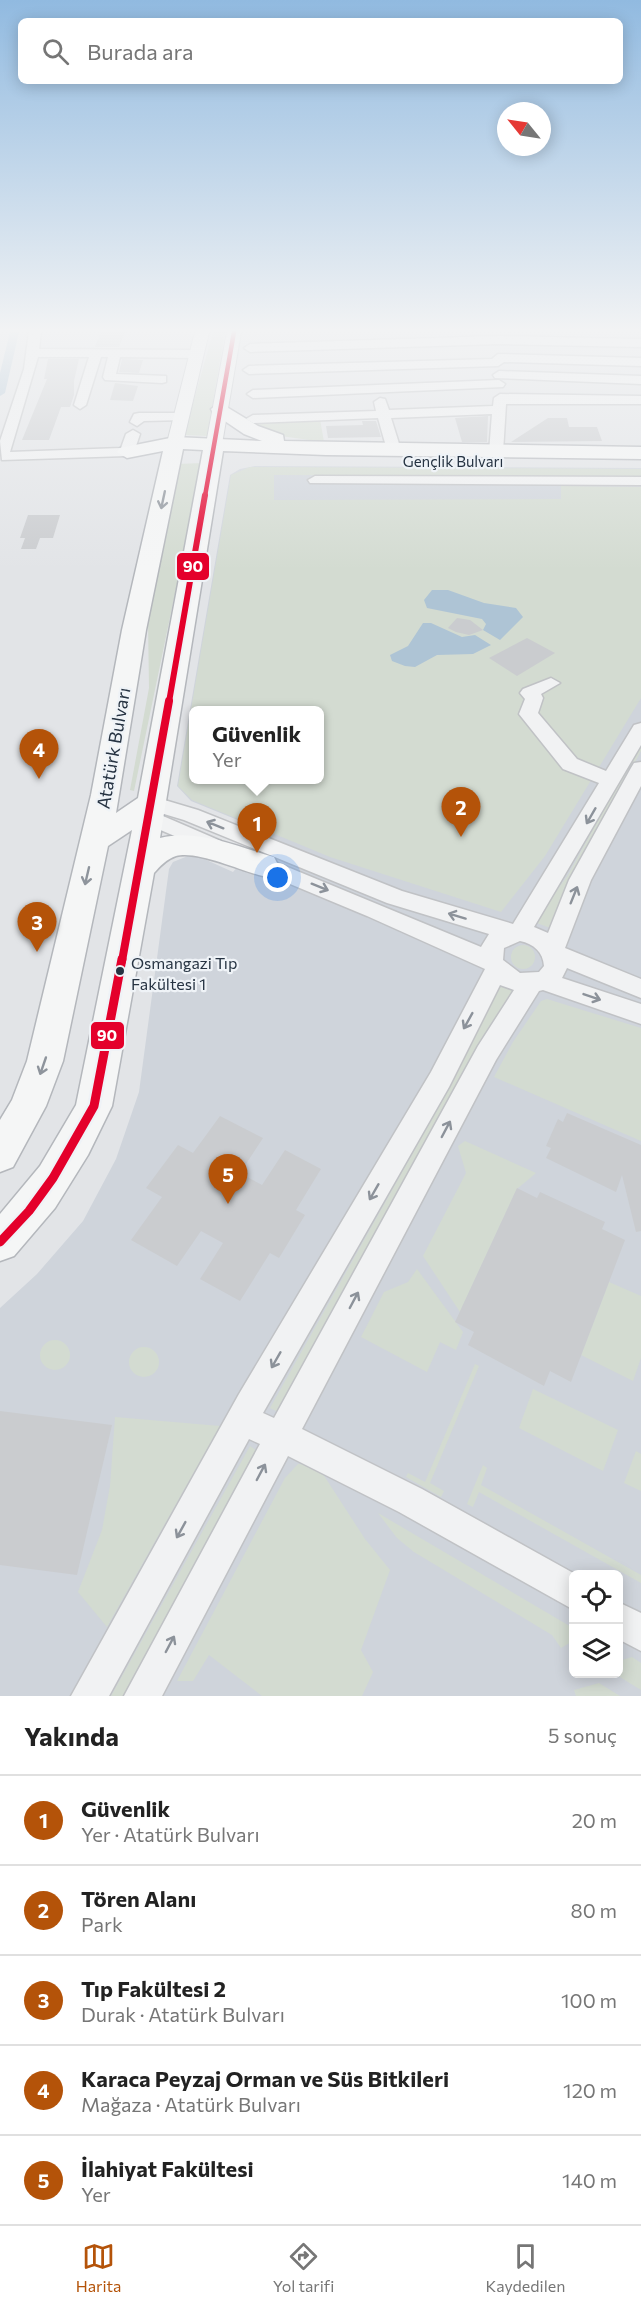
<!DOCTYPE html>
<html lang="tr">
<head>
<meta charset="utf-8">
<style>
	:root { --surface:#fff; --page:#f6f6f6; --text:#222; --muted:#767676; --line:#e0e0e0; --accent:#b45309 }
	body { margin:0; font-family:Commissioner,sans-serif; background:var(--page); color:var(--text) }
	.controls { position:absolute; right:18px; bottom:18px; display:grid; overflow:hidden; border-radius:9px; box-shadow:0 3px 15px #0003 }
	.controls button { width:54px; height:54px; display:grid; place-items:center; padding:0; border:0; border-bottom:2px solid var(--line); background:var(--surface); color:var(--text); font:30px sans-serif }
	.compass { position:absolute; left:497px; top:102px; width:54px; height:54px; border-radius:50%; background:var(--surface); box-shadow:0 3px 15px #0003; rotate:300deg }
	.you { position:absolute; left:278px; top:878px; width:21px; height:21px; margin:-15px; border:4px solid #fff; border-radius:50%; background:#1a73e8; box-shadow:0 0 0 9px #1a73e833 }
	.badge { display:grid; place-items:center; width:39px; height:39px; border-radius:50%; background:var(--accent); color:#fff; font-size:20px; font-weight:700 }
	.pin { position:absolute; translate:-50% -50px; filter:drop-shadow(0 2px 3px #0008) }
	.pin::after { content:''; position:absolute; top:32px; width:21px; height:18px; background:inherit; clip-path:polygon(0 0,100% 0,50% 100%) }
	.popup { position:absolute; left:189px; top:706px; width:135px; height:78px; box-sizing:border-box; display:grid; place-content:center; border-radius:9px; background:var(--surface); filter:drop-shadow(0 2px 4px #0005); font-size:20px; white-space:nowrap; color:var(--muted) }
	.popup b { font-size:22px; color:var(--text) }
	.popup::after { content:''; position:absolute; left:50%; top:100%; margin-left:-12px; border:12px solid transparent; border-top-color:var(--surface) }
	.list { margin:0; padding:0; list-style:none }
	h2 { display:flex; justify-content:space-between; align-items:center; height:78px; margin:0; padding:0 24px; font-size:26px }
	h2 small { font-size:20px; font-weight:400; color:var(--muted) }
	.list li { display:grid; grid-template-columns:39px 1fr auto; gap:18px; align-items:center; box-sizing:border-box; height:90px; padding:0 24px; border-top:2px solid var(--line) }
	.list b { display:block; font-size:22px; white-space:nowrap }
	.list p { margin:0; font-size:20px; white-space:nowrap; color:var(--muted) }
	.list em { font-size:20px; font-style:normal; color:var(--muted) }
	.icon { flex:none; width:33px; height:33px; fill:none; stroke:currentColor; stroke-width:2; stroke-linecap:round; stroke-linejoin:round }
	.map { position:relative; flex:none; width:641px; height:1696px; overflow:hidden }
	.search { position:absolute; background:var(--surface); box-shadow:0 3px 15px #0003; left:18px; right:18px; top:18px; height:66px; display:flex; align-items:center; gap:15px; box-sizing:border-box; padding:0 21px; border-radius:9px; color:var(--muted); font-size:22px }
	.sheet { height:528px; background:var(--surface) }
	nav { display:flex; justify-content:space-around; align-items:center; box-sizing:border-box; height:84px; border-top:2px solid var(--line); background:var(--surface); font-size:16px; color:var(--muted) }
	nav a { display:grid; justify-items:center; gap:3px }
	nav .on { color:var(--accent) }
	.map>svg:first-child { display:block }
	.built { fill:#cfd4db; fill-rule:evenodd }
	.green { fill:#d3dbd1; fill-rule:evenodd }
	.water { fill:#aec4d5 }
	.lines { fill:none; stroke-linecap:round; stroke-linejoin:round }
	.canal { fill:#aec4d5; fill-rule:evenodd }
	.building { fill:#cacccf }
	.minor-casing { stroke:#c0c2c5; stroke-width:3 }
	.major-casing { stroke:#bdc1c5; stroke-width:2 }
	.highway-casing { stroke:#b4b7bc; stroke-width:3 }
	.minor { fill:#f1f2f3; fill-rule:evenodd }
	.major { fill:#f5f6f6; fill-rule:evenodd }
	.highway { fill:#f5f6f6; fill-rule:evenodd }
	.bus-1-far3-casing { stroke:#eff3f7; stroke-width:8 }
	.bus-1-far2-casing { stroke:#eff3f7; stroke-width:10 }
	.bus-1-far1-casing { stroke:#eff3f7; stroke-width:12 }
	.bus-1-casing { stroke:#eff3f7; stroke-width:14 }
	.bus-1-far3 { stroke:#e4002b; stroke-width:4.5 }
	.bus-1-far2 { stroke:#e4002b; stroke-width:6 }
	.bus-1-far1 { stroke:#e4002b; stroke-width:8 }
	.bus-1 { stroke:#e4002b; stroke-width:9 }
	.oneway { stroke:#8e949c }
	.oneway2 { stroke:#8c929a }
	.bus-dot { fill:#263342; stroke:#eff3f7; stroke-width:2 }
	.labels { text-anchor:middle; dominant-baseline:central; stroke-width:4.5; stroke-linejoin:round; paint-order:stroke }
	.far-street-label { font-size:15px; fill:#263342; stroke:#eff3f7 }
	.bus-label { font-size:16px; fill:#263342; stroke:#eff3f7; text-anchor:start }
	.street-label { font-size:18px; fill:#263342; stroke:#eff3f7 }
	.line-badge { stroke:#eff3f7; stroke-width:2 }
	.badge-label { font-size:16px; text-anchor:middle; font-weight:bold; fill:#fff }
</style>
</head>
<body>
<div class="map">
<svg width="641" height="1696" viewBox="0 0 641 1696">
	<rect width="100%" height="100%" fill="#e2e4e7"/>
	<path class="built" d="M255 466 641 468V1696H0V1308L37 1274 83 1221 116 1159 139 1092 169 869 173 862 193 854 233 872 267 832 191 801 177 786 230 475 240 469ZM194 710H320V780H194ZM574 1574H618V1674H574Z"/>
	<g class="green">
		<polygon points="213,332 225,332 207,436 184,435"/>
		<polygon points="320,419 324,442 273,435 248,422"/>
		<polygon points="202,463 134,791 130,790 149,688 148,622 177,464"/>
		<path d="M250 467 641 469V476L274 475V500L561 499V486L641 487V698L545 856 501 912 330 857 192 800 178 786 231 475ZM194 710H320V780H194Z"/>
		<polygon points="641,742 641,751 572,877 553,929 534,922 568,875"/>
		<circle cx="523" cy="957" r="12"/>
		<polygon points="498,984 519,992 446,1102 278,1412 270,1408 442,1101"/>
		<polygon points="547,999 641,1028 641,1141 494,1077 513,1042 541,1001"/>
		<polygon points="465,1141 536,1173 517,1189 460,1312 423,1256 466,1173 458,1146"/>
		<polygon points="417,1269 463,1332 456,1350 440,1342 427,1372 361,1337 384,1292 408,1282"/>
		<polygon points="609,1282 641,1296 641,1358 633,1381 581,1355"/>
		<circle cx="55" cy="1355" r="15"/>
		<circle cx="144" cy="1362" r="15"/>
		<polygon points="475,1364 479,1366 430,1483 444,1491 441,1497 406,1477 408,1473 425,1482"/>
		<polygon points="533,1389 618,1430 603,1471 519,1428"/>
		<polygon points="115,1417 220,1426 107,1627 78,1592 102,1530 110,1486"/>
		<polygon points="250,1446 256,1450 123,1696 111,1696"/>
		<polygon points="636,1451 641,1454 641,1491 624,1483"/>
		<polygon points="298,1464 311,1465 321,1471 365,1539 390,1570 361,1650 373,1672 362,1696 262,1696 209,1655 193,1681 177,1681 285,1478"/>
		<polygon points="483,1465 487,1468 481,1485 641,1575 641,1583 479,1492 473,1507 467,1504"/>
		<polygon points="378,1513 573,1628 573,1641 561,1648 552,1635 414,1552 397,1538"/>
		<polygon points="632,1657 641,1663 641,1690 615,1674 618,1674 619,1661"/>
		<polygon points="599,1683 620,1696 576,1696 574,1690"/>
	</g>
	<g class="water">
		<polygon points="432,590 448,590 484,603 516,608 523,617 500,640 483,630 486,624 482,619 427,608 424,600"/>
		<polygon points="423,623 431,623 462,637 475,635 491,645 473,654 437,655 415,667 405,666 392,661 390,655 408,646"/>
	</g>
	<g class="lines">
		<polygon class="canal" points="10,332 19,332 5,393 0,396 0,373"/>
	</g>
	<g class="building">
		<polygon points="101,332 125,332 119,347 95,347"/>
		<polygon points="48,359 79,359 74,381 74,395 70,407 61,407 49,440 22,440 47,379 44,379"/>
		<polygon points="122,359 143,360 139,373 119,372"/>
		<polygon points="115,383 138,386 133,401 110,400"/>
		<polygon points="488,416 487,442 462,442 455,418"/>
		<polygon points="548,418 567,418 569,427 597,427 602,441 511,442"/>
		<polygon points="362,421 376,421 381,437 328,438 326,426 363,425"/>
		<polygon points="28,515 60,515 53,538 40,538 36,549 21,549 25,538 20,538"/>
		<polygon points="457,618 470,620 483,630 469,635 456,632 448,628"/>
		<polygon points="527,638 555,653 517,676 489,658"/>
		<polygon points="567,1113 641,1145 641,1231 636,1232 622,1175 616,1192 546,1158 551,1148 546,1146 558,1119 563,1122"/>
		<polygon points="220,1116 263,1138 240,1173 262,1185 285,1150 321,1169 296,1210 305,1215 279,1258 270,1253 240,1301 200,1279 223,1243 201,1231 177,1266 131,1240 162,1197 146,1188 178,1145 193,1153"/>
		<polygon points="517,1188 537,1198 540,1192 605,1222 602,1229 625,1240 571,1382 550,1371 544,1386 468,1345 474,1332 455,1322"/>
		<polygon points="0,1411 112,1425 77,1575 0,1565"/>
	</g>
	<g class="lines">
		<defs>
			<g id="minor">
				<polygon points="29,332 41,332 39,349 195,350 201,354 195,358 120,357 116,374 166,376 166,382 162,383 105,380 103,377 108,357 101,357 86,405 80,409 74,405 89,357 38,357 10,452 121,448 126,434 133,430 140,434 134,452 127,456 2,460 0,441 24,369"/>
				<polygon points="499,336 641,339 641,347 499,344 250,352 244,348 250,344"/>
				<polygon points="498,354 641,358 641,366 504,362 498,366 249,374 243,370 249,366 492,359"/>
				<polygon points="499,371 641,376 641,384 495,378 493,375"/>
				<polygon points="499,380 505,384 503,387 253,398 247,394 253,390"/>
				<polygon points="500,394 641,396 641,404 506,404 503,452 496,456 489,452 492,414 391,418 401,450 394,454 387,450 378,418 253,423 246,419 253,415 376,411 374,402 380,398 385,399 389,410 493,406 494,398"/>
				<polygon points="180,413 185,414 185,420 144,421 137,426 130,422 134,414 139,413"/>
				<polygon points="315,476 641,477 641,485 310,483 308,480"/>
				<path d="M551 678 560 683 541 694 543 698 538 713 577 759 606 771 634 725 641 723V745L534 927 548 933 569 880 631 768 634 763 641 762V786L591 880 565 948 641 979V998L567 968 562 978 641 1004V1024L543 990 539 991 496 1060 302 1429 422 1489 575 1574 574 1610 399 1512 288 1456 162 1696H124L260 1444 249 1439 109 1696H71L239 1394 431 1072 485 969 367 916 242 864 238 859 242 854 249 851 256 854 481 947 489 934 387 903 184 820 144 808 141 803 144 798 151 796 198 810 402 891 513 924 599 783 563 769 519 714 525 699 520 693 523 689ZM520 941C534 944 543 952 544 966L539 972 520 973 503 960 504 948ZM500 985 514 990 478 1046 274 1418 263 1413 449 1087Z"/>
				<polygon points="149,810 221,841 224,846 221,851 214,853 142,822 139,817 142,812"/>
				<polygon points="618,1602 641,1613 641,1651 618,1639"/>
			</g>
			<g id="major">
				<polygon points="195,332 209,332 183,443 175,448 167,443"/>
				<polygon points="227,332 241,332 222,444 214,449 206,444"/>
			</g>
			<path id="highway" d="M220 403 258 426 283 435 284 441 641 447V459L326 455 223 451 160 838C197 828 238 847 274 857L278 865 274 873 263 876C241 871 197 850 176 856 167 859 160 866 154 873L112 1106 88 1155 55 1208 14 1256 0 1261V1214L40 1166 76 1105 132 830 108 846 63 1061 46 1106 13 1167 0 1172V1120L12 1100 27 1061 91 795 122 630 163 451 127 458 117 452 120 448 175 437 262 441 244 434 213 413 211 409ZM183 449 203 450 138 798 116 813 146 630Z"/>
		</defs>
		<use href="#minor" class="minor-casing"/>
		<use href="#major" class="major-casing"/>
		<use href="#highway" class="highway-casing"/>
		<use href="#minor" class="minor"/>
		<use href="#major" class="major"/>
		<use href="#highway" class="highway"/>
		<defs>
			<polyline id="bus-1-far3" points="205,496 234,332"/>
			<polyline id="bus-1-far2" points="169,702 205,495"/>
			<polyline id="bus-1-far1" points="122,961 169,701"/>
			<polyline id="bus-1" points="0,1242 29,1211 53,1178 94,1106 122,959"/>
		</defs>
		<use href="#bus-1-far3" class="bus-1-far3-casing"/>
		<use href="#bus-1-far2" class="bus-1-far2-casing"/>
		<use href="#bus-1-far1" class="bus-1-far1-casing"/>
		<use href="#bus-1" class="bus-1-casing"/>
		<use href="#bus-1-far3" class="bus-1-far3"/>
		<use href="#bus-1-far2" class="bus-1-far2"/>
		<use href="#bus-1-far1" class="bus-1-far1"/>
		<use href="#bus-1" class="bus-1"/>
	</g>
	<defs><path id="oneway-shaft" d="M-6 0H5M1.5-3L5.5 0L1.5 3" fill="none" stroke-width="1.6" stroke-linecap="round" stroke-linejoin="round" transform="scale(1.5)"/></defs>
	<g class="oneway">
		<use href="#oneway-shaft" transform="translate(163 500) rotate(102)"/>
		<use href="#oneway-shaft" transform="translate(87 876) rotate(103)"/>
		<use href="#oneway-shaft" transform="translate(43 1066) rotate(109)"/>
	</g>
	<g class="oneway2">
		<use href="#oneway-shaft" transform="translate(591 816) rotate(120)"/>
		<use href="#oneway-shaft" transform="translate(215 825) rotate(-158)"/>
		<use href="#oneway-shaft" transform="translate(320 887) rotate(22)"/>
		<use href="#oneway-shaft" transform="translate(574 895) rotate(-68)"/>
		<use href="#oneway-shaft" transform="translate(457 916) rotate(-163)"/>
		<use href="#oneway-shaft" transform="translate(592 997) rotate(19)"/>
		<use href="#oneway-shaft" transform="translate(468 1021) rotate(119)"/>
		<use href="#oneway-shaft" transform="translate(446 1129) rotate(-62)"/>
		<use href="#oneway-shaft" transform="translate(374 1192) rotate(120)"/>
		<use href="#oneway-shaft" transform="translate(354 1300) rotate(-62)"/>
		<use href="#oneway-shaft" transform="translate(276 1360) rotate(120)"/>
		<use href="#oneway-shaft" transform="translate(261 1472) rotate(-62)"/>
		<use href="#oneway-shaft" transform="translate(181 1530) rotate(119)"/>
		<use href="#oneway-shaft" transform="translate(170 1644) rotate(-62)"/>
	</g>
	<linearGradient id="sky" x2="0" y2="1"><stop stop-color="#91bae0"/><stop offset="0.58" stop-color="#f2f3f4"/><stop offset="1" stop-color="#f2f3f4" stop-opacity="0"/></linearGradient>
	<rect width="641" height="570" fill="url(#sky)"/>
	<circle class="bus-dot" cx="120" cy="971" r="5"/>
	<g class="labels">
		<g class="far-street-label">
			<text x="453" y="461">Gençlik Bulvarı</text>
		</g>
		<g class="bus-label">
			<text x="131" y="962">Osmangazi Tıp<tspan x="131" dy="21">Fakültesi 1</tspan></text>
		</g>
		<g class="street-label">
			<text transform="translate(113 748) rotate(-80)">Atatürk Bulvarı</text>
		</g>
	</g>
	<g class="line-badge">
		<rect x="176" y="552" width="34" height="29" rx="6" fill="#e4002b"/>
		<rect x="90" y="1021" width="35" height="29" rx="6" fill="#e4002b"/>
	</g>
	<g class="badge-label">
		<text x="193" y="572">90</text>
		<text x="107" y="1041">90</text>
	</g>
</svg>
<div class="controls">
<button><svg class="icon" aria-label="locate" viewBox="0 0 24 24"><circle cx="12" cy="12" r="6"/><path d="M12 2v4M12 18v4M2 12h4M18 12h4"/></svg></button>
<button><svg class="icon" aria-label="layers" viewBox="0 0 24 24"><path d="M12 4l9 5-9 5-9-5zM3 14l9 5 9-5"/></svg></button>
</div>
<svg class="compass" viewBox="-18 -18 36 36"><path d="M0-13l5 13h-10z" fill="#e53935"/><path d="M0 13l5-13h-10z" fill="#767676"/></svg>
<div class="you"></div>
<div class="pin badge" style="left:257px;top:853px">1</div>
<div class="popup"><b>Güvenlik</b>Yer</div>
<div class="pin badge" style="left:461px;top:837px">2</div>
<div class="pin badge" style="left:37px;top:952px">3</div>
<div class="pin badge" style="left:39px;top:779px">4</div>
<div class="pin badge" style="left:228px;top:1204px">5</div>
<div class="search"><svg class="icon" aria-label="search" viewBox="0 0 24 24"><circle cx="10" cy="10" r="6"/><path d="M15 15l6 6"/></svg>Burada ara</div>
</div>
<section class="sheet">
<h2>Yakında<small>5 sonuç</small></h2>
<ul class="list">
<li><span class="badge">1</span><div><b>Güvenlik</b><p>Yer · Atatürk Bulvarı</p></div><em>20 m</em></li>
<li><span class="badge">2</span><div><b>Tören Alanı</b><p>Park</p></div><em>80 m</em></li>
<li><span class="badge">3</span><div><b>Tıp Fakültesi 2</b><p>Durak · Atatürk Bulvarı</p></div><em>100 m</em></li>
<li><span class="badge">4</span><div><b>Karaca Peyzaj Orman ve Süs Bitkileri</b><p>Mağaza · Atatürk Bulvarı</p></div><em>120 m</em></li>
<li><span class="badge">5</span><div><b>İlahiyat Fakültesi</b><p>Yer</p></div><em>140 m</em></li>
</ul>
</section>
<nav>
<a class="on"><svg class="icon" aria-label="map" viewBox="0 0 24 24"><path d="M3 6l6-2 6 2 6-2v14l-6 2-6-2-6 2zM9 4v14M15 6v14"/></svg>Harita</a>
<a><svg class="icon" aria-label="directions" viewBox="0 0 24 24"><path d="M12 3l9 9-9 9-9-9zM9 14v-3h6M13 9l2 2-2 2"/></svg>Yol tarifi</a>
<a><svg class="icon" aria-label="saved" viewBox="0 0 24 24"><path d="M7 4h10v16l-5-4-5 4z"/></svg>Kaydedilen</a>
</nav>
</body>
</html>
